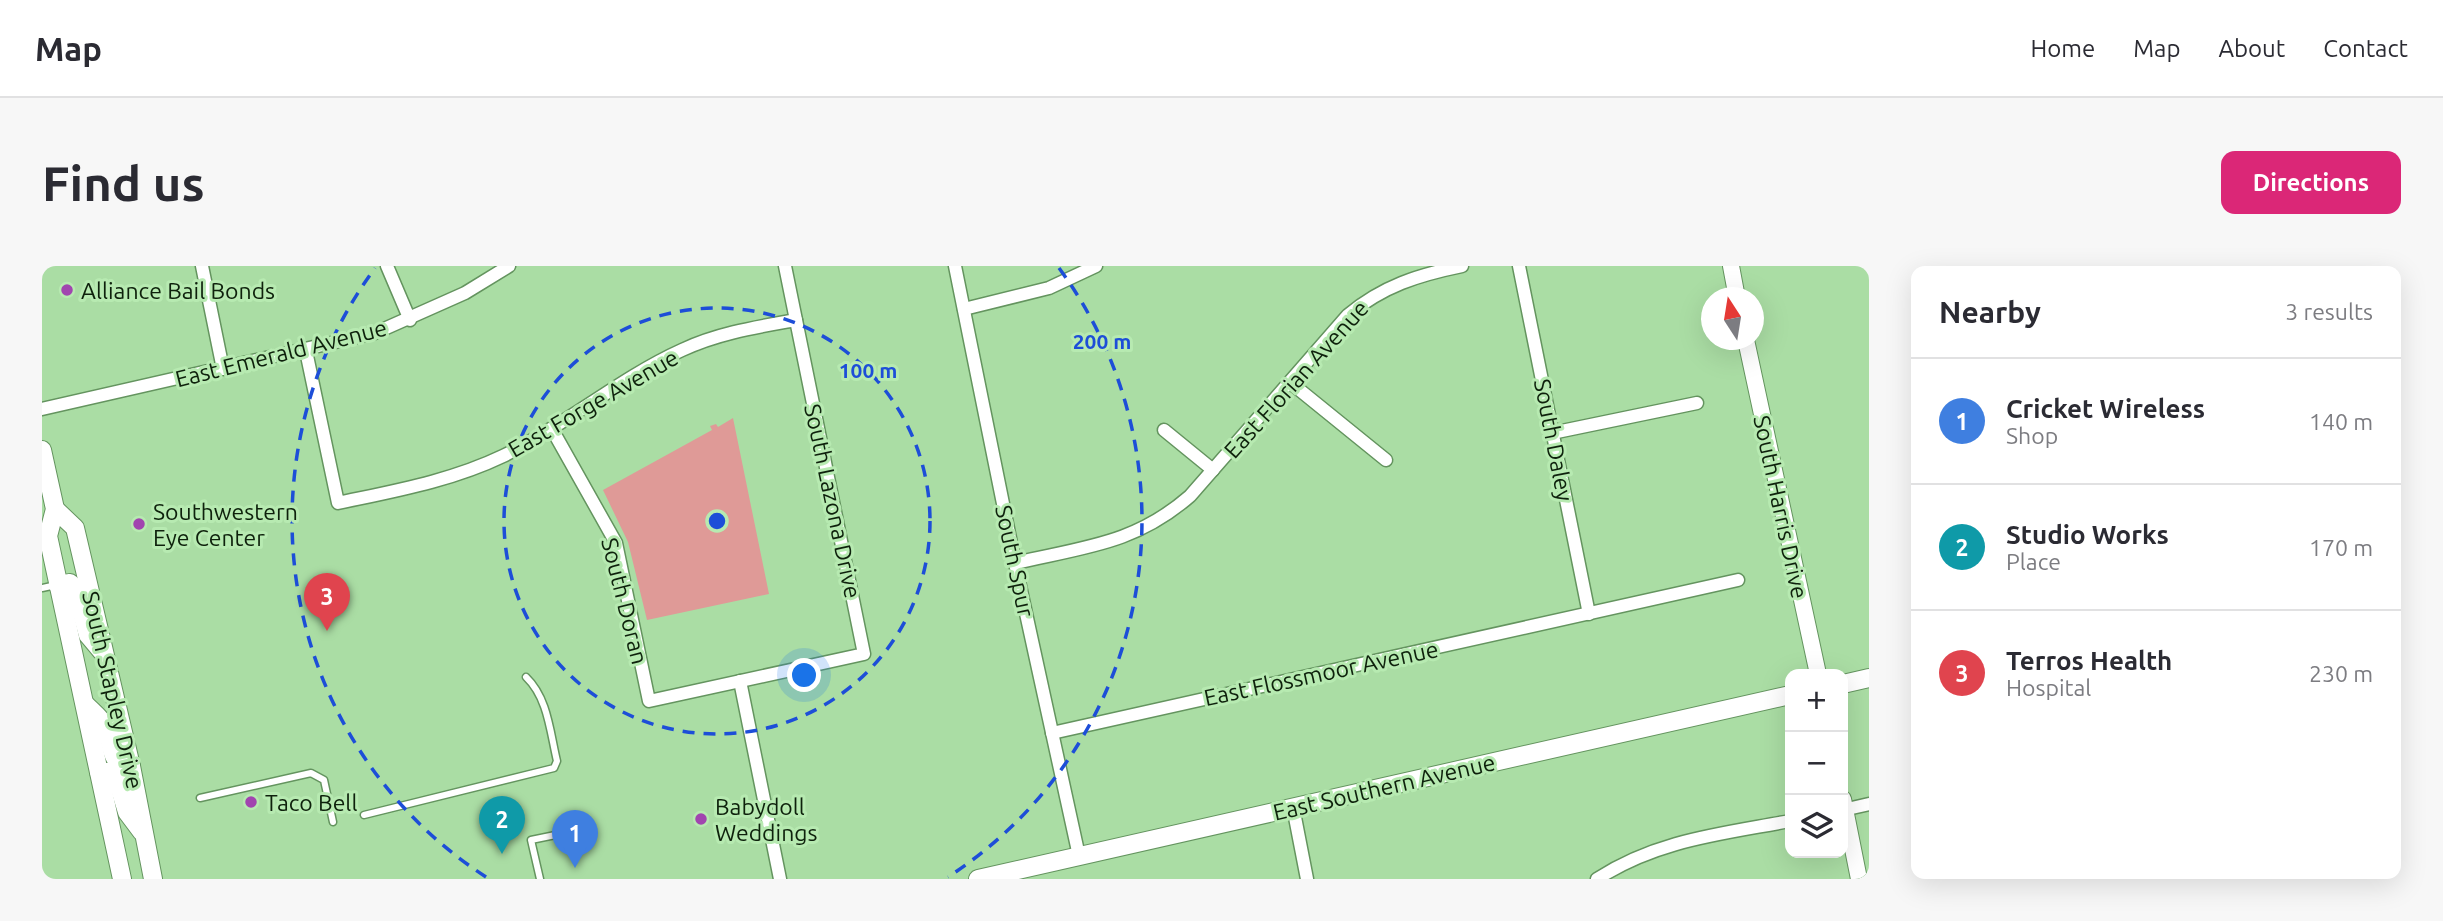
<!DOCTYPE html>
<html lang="en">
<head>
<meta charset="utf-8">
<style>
	:root { --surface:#fff; --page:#f7f7f7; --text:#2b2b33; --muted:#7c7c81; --line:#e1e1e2; --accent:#db2777 }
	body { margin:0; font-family:Ubuntu,sans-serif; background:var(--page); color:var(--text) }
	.controls { position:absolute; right:21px; bottom:21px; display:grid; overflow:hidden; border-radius:14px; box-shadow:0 7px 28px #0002 }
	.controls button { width:63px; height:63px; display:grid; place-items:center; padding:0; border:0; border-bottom:2px solid var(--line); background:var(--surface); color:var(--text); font:35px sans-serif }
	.compass { position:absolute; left:1659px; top:21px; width:63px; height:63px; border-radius:50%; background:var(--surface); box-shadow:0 7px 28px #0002; rotate:348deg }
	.you { position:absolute; left:763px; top:410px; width:24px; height:24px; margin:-18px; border:5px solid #fff; border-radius:50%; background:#1a73e8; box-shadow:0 0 0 10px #1a73e833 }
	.badge { display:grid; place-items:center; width:46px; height:46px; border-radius:50%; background:var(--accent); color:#fff; font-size:23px; font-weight:700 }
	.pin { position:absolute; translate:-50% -58px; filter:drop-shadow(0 2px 4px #0008) }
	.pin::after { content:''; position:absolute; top:37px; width:24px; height:21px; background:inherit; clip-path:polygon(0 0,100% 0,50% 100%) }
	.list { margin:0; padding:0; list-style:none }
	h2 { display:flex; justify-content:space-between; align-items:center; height:91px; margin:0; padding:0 28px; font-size:30px }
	h2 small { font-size:23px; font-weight:400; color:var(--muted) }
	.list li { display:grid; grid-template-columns:46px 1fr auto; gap:21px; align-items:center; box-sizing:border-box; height:126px; padding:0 28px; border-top:2px solid var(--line) }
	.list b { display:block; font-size:26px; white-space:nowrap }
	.list p { margin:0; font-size:23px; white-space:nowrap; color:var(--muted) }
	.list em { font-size:23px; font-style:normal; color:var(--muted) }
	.icon { flex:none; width:38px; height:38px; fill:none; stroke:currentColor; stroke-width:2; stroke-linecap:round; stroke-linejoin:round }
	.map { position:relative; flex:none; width:1827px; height:613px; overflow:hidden; border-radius:14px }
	header { display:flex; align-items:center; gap:42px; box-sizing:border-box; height:98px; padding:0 35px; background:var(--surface); border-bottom:2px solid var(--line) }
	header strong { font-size:33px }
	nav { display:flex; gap:38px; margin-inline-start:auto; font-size:24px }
	.intro { display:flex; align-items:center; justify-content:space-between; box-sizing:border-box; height:168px; padding:0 42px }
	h1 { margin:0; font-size:49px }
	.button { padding:18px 32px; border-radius:14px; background:var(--accent); color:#fff; font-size:24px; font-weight:700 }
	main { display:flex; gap:42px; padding:0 42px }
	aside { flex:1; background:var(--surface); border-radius:14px; box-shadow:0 7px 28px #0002 }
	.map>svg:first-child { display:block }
	.green { fill:#df9a97 }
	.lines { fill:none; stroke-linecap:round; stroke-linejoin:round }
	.service-casing { stroke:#64945f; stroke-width:9 }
	.minor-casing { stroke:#64945f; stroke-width:15 }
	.tertiary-casing { stroke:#64945f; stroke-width:18 }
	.secondary-casing { stroke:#64945f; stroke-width:20 }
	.service { stroke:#fff; stroke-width:6 }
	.minor { stroke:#fff; stroke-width:12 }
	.tertiary { stroke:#fff; stroke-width:16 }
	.secondary { stroke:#fff; stroke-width:18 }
	.ring { fill:none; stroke:#1d4ed8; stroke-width:3.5; stroke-dasharray:12 9 }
	.poi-dot { fill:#a145af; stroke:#b7eab1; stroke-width:2.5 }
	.labels { text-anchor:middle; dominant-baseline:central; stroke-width:6; stroke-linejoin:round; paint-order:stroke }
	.poi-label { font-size:23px; fill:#0e210c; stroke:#b7eab1; text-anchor:start }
	.street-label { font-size:23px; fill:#0e210c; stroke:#b7eab1 }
	.centre { fill:#1d4ed8; stroke:#b7eab1; stroke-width:3.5 }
	.ring-label { font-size:21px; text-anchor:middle; font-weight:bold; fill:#1d4ed8; stroke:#b7eab1; stroke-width:6; stroke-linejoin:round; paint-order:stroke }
</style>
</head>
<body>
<header>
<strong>Map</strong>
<nav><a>Home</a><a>Map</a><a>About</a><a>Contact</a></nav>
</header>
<div class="intro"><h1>Find us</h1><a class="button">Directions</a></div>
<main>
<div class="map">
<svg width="1827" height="613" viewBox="0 0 1827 613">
	<rect width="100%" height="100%" fill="#aadda4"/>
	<polygon class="green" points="691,152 727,328 605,354 586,276 561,224 670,164 668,160 674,158 676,161"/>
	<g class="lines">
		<defs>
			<g id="service">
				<polyline points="0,322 14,319"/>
				<polyline points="158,532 269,507 282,514 291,556"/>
				<path d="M322 549 512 502 515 495C508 466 506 432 484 411"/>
				<polyline points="498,613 489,574 528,566"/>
			</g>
			<g id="minor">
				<polyline points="160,0 181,103"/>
				<polyline points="345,0 368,54"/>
				<polyline points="913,0 973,297 1037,590"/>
				<polyline points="1477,0 1547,348"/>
				<polyline points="922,43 1007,22 1054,0"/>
				<path d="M264 85 296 237C352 225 409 215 461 190 524 159 578 112 640 84 676 67 715 61 754 54"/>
				<polyline points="1249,117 1344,194"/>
				<polyline points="0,143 333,67 423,27 467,0"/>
				<polyline points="1122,164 1171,204"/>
				<polyline points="511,165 574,277 607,435 822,388 743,0"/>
				<polyline points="1510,167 1655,137"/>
				<path d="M973 297C1042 281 1093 278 1148 230L1306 49C1341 20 1376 9 1420 0"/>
				<polyline points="698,415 738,613"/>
				<polyline points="1010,467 1696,314"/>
				<polyline points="1251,541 1265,613"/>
				<polyline points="1801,544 1827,538"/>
				<path d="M1555 613C1615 574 1679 568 1748 555"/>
			</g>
			<g id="tertiary">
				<polyline points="1689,0 1695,32"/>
				<polyline points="1704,74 1776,408"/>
				<polyline points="1801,533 1817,613"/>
			</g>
			<g id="secondary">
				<polyline points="0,184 13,243 6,270 80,613"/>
				<polyline points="13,243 33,262 89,500 111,613"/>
				<polyline points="16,319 28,317 33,322 46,369 62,388"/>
				<polyline points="1801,418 1827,412"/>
				<path d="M44 439C50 445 59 452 63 460 70 475 67 490 81 501L89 500"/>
				<polyline points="57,506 69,506 75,513 85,546 100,566"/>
				<polyline points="936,613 1748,429"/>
			</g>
		</defs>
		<use href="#service" class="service-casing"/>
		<use href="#minor" class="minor-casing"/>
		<use href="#tertiary" class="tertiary-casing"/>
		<use href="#secondary" class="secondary-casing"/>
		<use href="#service" class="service"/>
		<use href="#minor" class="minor"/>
		<use href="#tertiary" class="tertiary"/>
		<use href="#secondary" class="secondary"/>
	</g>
	<g class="ring">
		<circle cx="675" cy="255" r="213"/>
		<path d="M444 611A425 425 0 0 1 333 2M1017 2A425 425 0 0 1 906 611"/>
	</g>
	<g class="poi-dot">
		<circle cx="25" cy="24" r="7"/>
		<circle cx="97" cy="258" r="7"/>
		<circle cx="209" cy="536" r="7"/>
		<circle cx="659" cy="553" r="7"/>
	</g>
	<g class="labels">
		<g class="poi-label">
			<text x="39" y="24">Alliance Bail Bonds</text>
			<text x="111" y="245">Southwestern<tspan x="111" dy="26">Eye Center</tspan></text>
			<text x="223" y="536">Taco Bell</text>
			<text x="673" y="540">Babydoll<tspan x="673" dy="26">Weddings</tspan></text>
		</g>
		<g class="street-label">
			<text transform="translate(239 87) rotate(-14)">East Emerald Avenue</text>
			<text transform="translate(1254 113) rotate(-48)">East Florian Avenue</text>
			<text transform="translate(551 137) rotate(-30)">East Forge Avenue</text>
			<text transform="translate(1512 174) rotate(79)">South Daley</text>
			<text transform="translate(791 235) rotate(78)">South Lazona Drive</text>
			<text transform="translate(1739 241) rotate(78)">South Harris Drive</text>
			<text transform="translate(973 295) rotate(78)">South Spur</text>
			<text transform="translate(583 335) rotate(76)">South Doran</text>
			<text transform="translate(1279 407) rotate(-12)">East Flossmoor Avenue</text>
			<text transform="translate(71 424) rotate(77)">South Stapley Drive</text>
			<text transform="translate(1342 521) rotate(-13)">East Southern Avenue</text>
		</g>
	</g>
	<circle cx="675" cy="255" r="10" class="centre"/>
	<g class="ring-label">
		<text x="1060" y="83">200 m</text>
		<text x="826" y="112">100 m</text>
	</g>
</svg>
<div class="controls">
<button>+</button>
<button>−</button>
<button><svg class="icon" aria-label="layers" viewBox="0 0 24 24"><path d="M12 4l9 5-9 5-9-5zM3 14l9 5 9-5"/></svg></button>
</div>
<svg class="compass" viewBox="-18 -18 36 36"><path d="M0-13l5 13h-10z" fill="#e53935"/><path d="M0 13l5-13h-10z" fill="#7c7c81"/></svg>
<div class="you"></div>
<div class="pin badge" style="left:533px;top:602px;background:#3f7fe0">1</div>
<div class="pin badge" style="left:460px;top:588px;background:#0f9aa8">2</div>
<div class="pin badge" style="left:285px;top:365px;background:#e0444e">3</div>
</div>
<aside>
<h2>Nearby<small>3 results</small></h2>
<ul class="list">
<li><span class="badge" style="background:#3f7fe0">1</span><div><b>Cricket Wireless</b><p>Shop</p></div><em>140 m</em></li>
<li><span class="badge" style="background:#0f9aa8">2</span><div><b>Studio Works</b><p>Place</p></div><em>170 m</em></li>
<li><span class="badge" style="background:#e0444e">3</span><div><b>Terros Health</b><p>Hospital</p></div><em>230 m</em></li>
</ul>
</aside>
</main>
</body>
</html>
